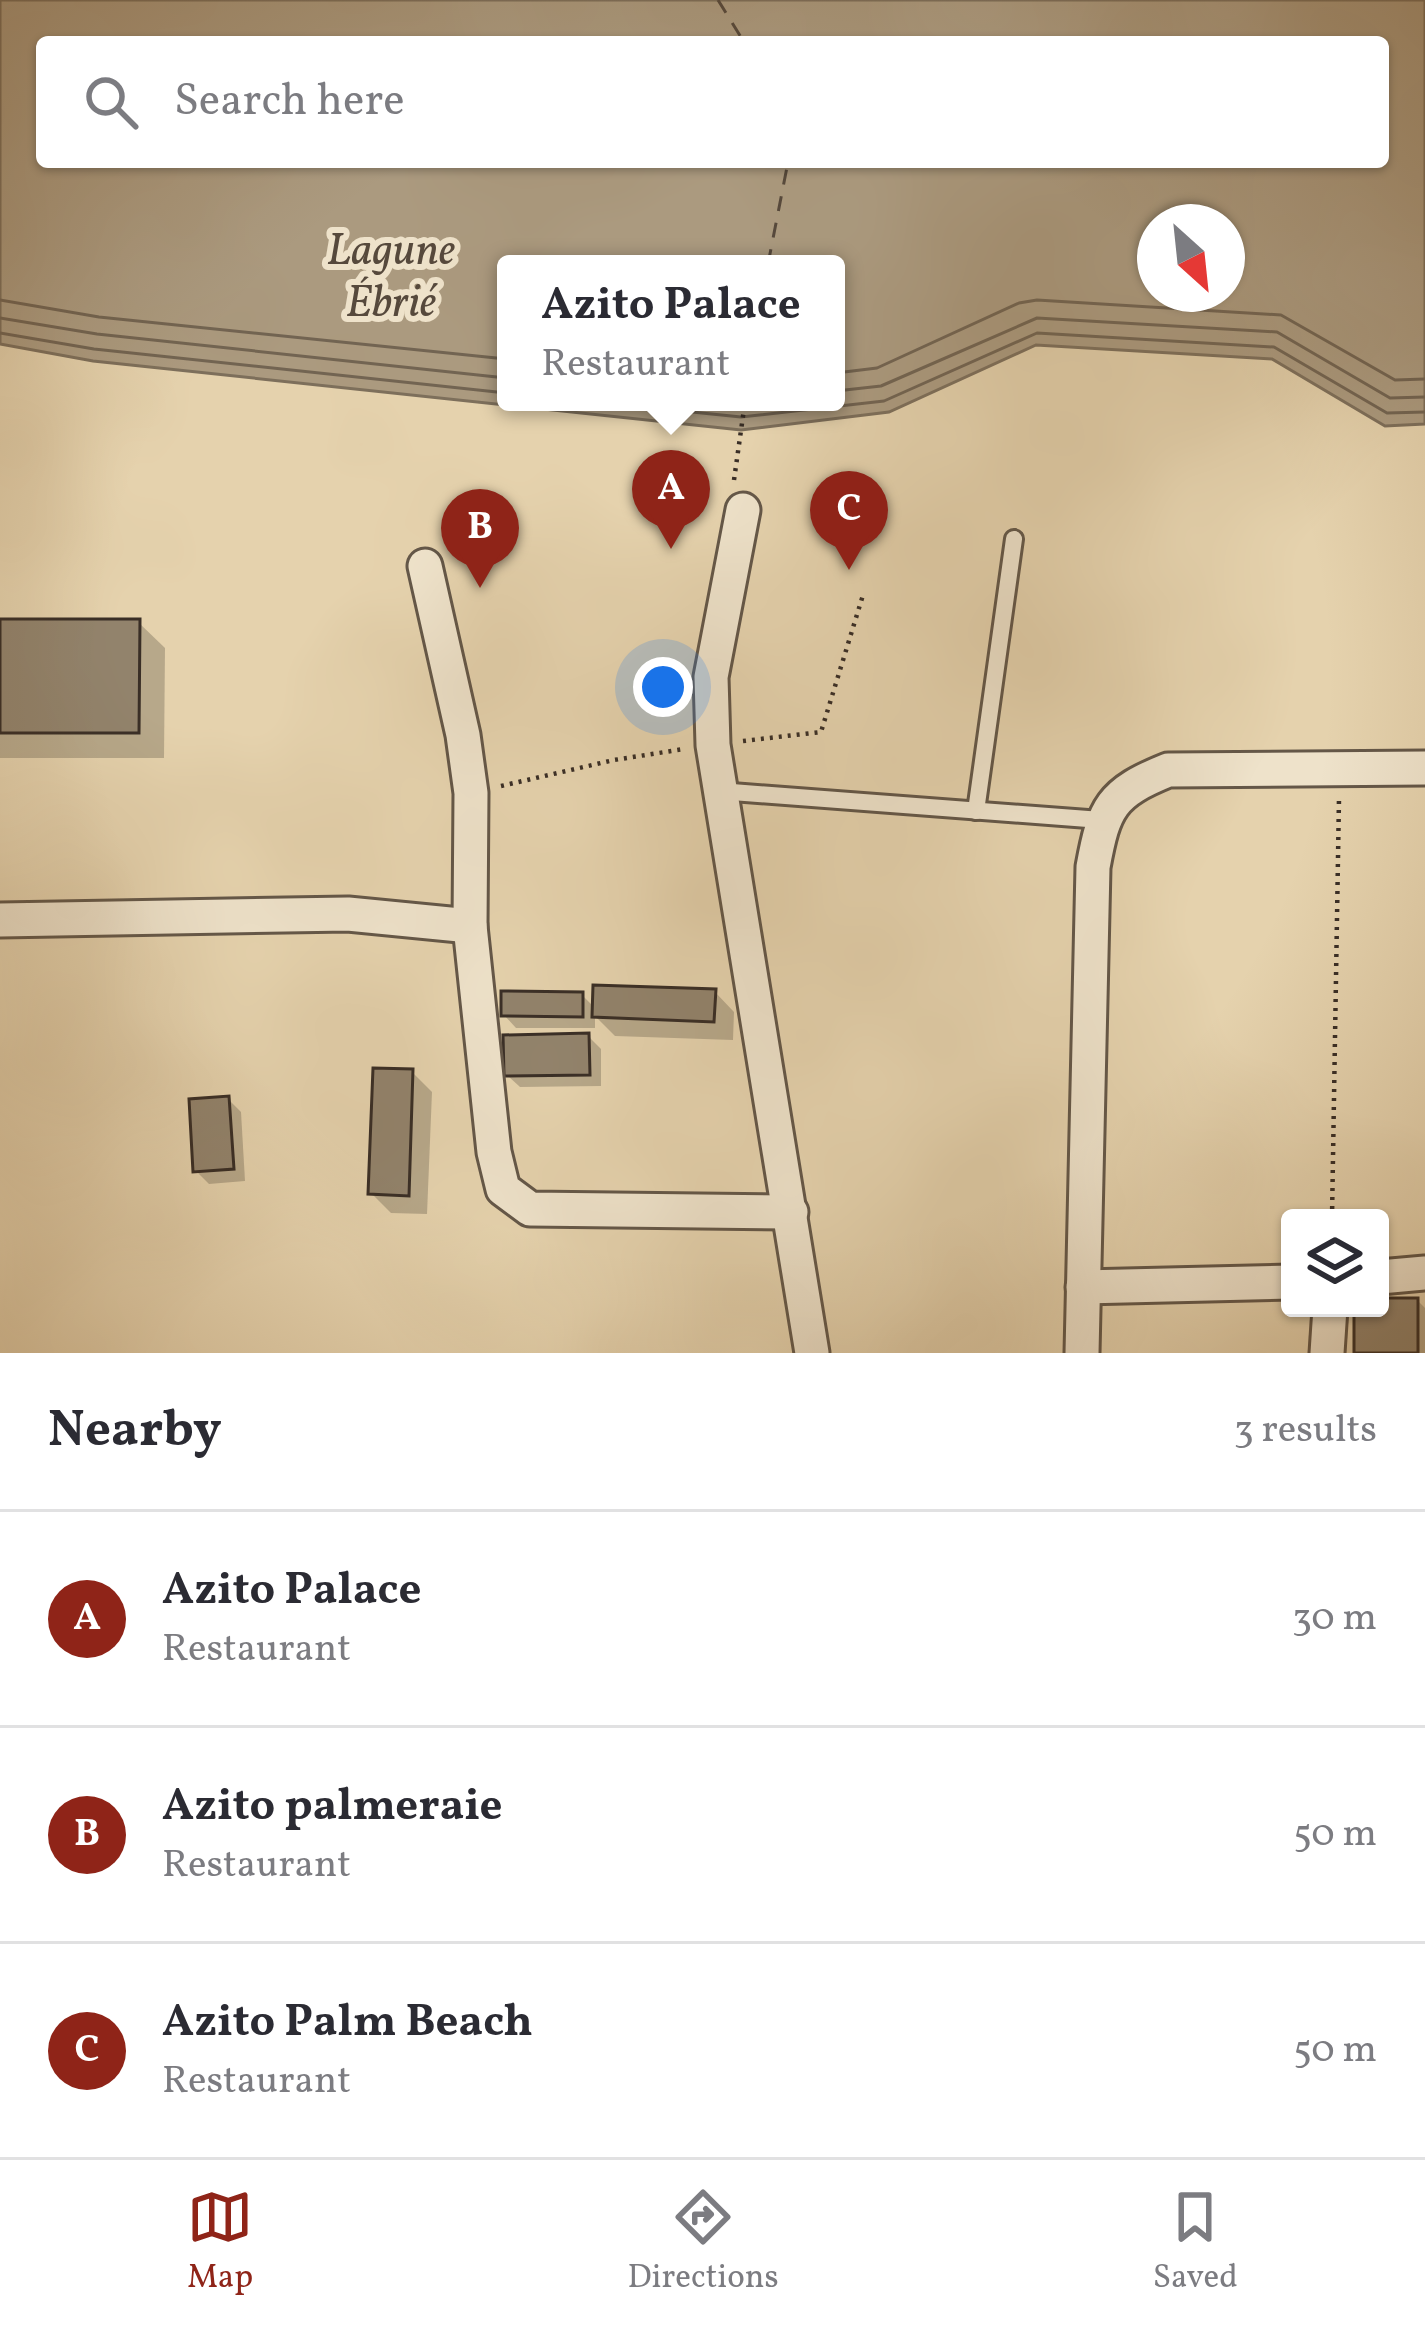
<!DOCTYPE html>
<html lang="en">
<head>
<meta charset="utf-8">
<style>
	:root { --surface:#fff; --page:#f2f2f3; --text:#2b2b33; --muted:#7c7c81; --line:#e1e1e2; --accent:#8f2418 }
	body { margin:0; font-family:Vollkorn,serif; background:var(--page); color:var(--text) }
	.controls { position:absolute; right:36px; bottom:36px; display:grid; overflow:hidden; border-radius:12px; box-shadow:0 3px 9px #0004 }
	.controls button { width:108px; height:108px; display:grid; place-items:center; padding:0; border:0; border-bottom:3px solid var(--line); background:var(--surface); color:var(--text); font:60px sans-serif }
	.compass { position:absolute; left:1137px; top:204px; width:108px; height:108px; border-radius:50%; background:var(--surface); box-shadow:0 3px 9px #0004; rotate:153deg }
	.you { position:absolute; left:663px; top:687px; width:42px; height:42px; margin:-30px; border:9px solid #fff; border-radius:50%; background:#1a73e8; box-shadow:0 0 0 18px #1a73e833 }
	.badge { display:grid; place-items:center; width:78px; height:78px; border-radius:50%; background:var(--accent); color:#fff; font-size:39px; font-weight:700 }
	.pin { position:absolute; translate:-50% -99px; filter:drop-shadow(0 3px 6px #0008) }
	.pin::after { content:''; position:absolute; top:63px; width:42px; height:36px; background:inherit; clip-path:polygon(0 0,100% 0,50% 100%) }
	.popup { position:absolute; left:497px; top:255px; width:348px; height:156px; box-sizing:border-box; display:grid; place-content:center; border-radius:12px; background:var(--surface); filter:drop-shadow(0 3px 9px #0005); font-size:39px; white-space:nowrap; color:var(--muted) }
	.popup b { font-size:45px; color:var(--text) }
	.popup::after { content:''; position:absolute; left:50%; top:100%; margin-left:-24px; border:24px solid transparent; border-top-color:var(--surface) }
	.list { margin:0; padding:0; list-style:none }
	h2 { display:flex; justify-content:space-between; align-items:center; height:156px; margin:0; padding:0 48px; font-size:51px }
	h2 small { font-size:39px; font-weight:400; color:var(--muted) }
	.list li { display:grid; grid-template-columns:78px 1fr auto; gap:36px; align-items:center; box-sizing:border-box; height:216px; padding:0 48px; border-top:3px solid var(--line) }
	.list b { display:block; font-size:45px; white-space:nowrap }
	.list p { margin:0; font-size:39px; white-space:nowrap; color:var(--muted) }
	.list em { font-size:39px; font-style:normal; color:var(--muted) }
	.icon { flex:none; width:66px; height:66px; fill:none; stroke:currentColor; stroke-width:2; stroke-linecap:round; stroke-linejoin:round }
	.map { position:relative; flex:none; width:1425px; height:1353px; overflow:hidden }
	.search { position:absolute; background:var(--surface); box-shadow:0 3px 9px #0004; left:36px; right:36px; top:36px; height:132px; display:flex; align-items:center; gap:30px; box-sizing:border-box; padding:0 42px; border-radius:12px; color:var(--muted); font-size:45px }
	.sheet { height:804px; background:var(--surface) }
	nav { display:flex; justify-content:space-around; align-items:center; box-sizing:border-box; height:168px; border-top:3px solid var(--line); background:var(--surface); font-size:33px; color:var(--muted) }
	nav a { display:grid; justify-items:center; gap:6px }
	nav .on { color:var(--accent) }
	.map>svg:first-child { display:block }
	.water { fill:#ab9a7f; stroke:#7d6f5b; stroke-width:3; fill-rule:evenodd }
	.shadow { fill:#0003 }
	.lines { fill:none; stroke-linecap:round; stroke-linejoin:round }
	.shore { stroke:#726452; stroke-width:3 }
	.ferry { stroke:#56493c; stroke-width:3; stroke-dasharray:15 12; stroke-linecap:butt }
	.building { fill:#92836c; stroke:#392e26; stroke-width:3 }
	.lane-casing { stroke:#645748; stroke-width:22 }
	.street-casing { stroke:#645748; stroke-width:39 }
	.path { stroke:#392e26; stroke-width:4.5; stroke-dasharray:3 6; stroke-linecap:butt }
	.lane { stroke:#eee2ca; stroke-width:16 }
	.street { stroke:#eee2ca; stroke-width:33 }
	.labels { text-anchor:middle; dominant-baseline:central; stroke-width:12; stroke-linejoin:round; paint-order:stroke }
	.water-label { font-size:45px; font-style:italic; fill:#56493c; stroke:#eee2ca }
</style>
</head>
<body>
<div class="map">
<svg width="1425" height="1353" viewBox="0 0 1425 1353">
	<rect width="100%" height="100%" fill="#e5d2ad"/>
	<filter id="stains"><feTurbulence type="fractalNoise" baseFrequency=".00167" numOctaves="4"/><feColorMatrix values="0 0 0 0 .2 0 0 0 0 .09 0 0 0 0 .02 0 0 0 .5 -.17"/></filter>
	<radialGradient id="worn" r=".72"><stop offset=".6" stop-color="#630" stop-opacity="0"/><stop offset="1" stop-color="#630" stop-opacity=".3"/></radialGradient>
	<path class="water" d="M0 0H1425V424L1385 426 1272 359 1036 345 889 412 741 430 93 361 0 344ZM42 42H1383V162H42ZM1155 222H1227V294H1155ZM506 264H836V402H506Z"/>
	<g class="shadow">
		<polygon points="0,622 138,622 165,648 164,758 0,758"/>
		<polygon points="715,992 734,1012 733,1040 615,1036 595,1016 595,1028 516,1028 504,1015 582,995 596,1009"/>
		<polygon points="588,1036 601,1049 601,1086 520,1087 507,1075"/>
		<polygon points="412,1072 432,1092 427,1214 391,1213 371,1193"/>
		<polygon points="228,1099 241,1112 245,1181 209,1184 196,1171"/>
		<polygon points="1417,1300 1425,1308 1425,1353 1357,1353 1357,1308 1380,1308 1380,1301"/>
	</g>
	<g class="lines">
		<g class="shore">
			<polyline points="0,300 99,317 506,359"/>
			<polyline points="0,318 97,334 506,378"/>
			<polyline points="0,333 94,349 506,393"/>
			<polyline points="836,373 877,368 1019,303 1037,300 1281,315 1395,380 1425,379"/>
			<polyline points="836,391 881,386 1037,318 1277,332 1390,398 1425,397"/>
			<polyline points="594,402 741,417 884,401 1037,333 1274,347 1387,413 1425,412"/>
		</g>
		<g class="ferry">
			<polyline points="718,0 744,42"/>
			<polyline points="768,264 788,162"/>
		</g>
	</g>
	<g class="building">
		<polygon points="0,619 140,619 139,733 0,733"/>
		<polygon points="593,985 716,989 714,1022 592,1017"/>
		<polygon points="501,991 583,992 583,1017 501,1016"/>
		<polygon points="589,1033 590,1075 504,1076 503,1035"/>
		<polygon points="373,1068 413,1069 409,1196 368,1194"/>
		<polygon points="229,1096 234,1169 193,1172 189,1099"/>
		<polygon points="1380,1298 1418,1298 1418,1353 1354,1353 1354,1308 1380,1308"/>
	</g>
	<g class="lines">
		<defs>
			<g id="lane">
				<polyline points="719,791 1101,820"/>
				<polyline points="976,811 1014,539"/>
			</g>
			<g id="street">
				<polyline points="743,510 711,677 713,745 812,1353"/>
				<polyline points="425,566 463,735 471,793 470,926 494,1152 503,1189 530,1209 791,1212"/>
				<polyline points="0,920 348,914 470,926"/>
				<polyline points="1380,1277 1425,1273"/>
				<polyline points="1083,1287 1290,1282"/>
				<path d="M1082 1353 1093 867C1104 807 1111 793 1168 770L1425 768"/>
				<polyline points="1327,1353 1330,1308"/>
			</g>
		</defs>
		<use href="#lane" class="lane-casing"/>
		<use href="#street" class="street-casing"/>
		<g class="path">
			<polyline points="734,480 745,402"/>
			<polyline points="743,741 821,732 863,595"/>
			<polyline points="501,786 614,760 684,749"/>
			<polyline points="1332,1218 1339,798"/>
		</g>
		<use href="#lane" class="lane"/>
		<use href="#street" class="street"/>
	</g>
	<g class="labels">
		<g class="water-label">
			<text x="391" y="252">Lagune<tspan x="391" dy="52">Ébrié</tspan></text>
		</g>
	</g>
	<rect width="100%" height="100%" filter="url(#stains)"/>
	<rect width="100%" height="100%" fill="url(#worn)"/>
</svg>
<div class="controls">
<button><svg class="icon" aria-label="layers" viewBox="0 0 24 24"><path d="M12 4l9 5-9 5-9-5zM3 14l9 5 9-5"/></svg></button>
</div>
<svg class="compass" viewBox="-18 -18 36 36"><path d="M0-13l5 13h-10z" fill="#e53935"/><path d="M0 13l5-13h-10z" fill="#7c7c81"/></svg>
<div class="you"></div>
<div class="pin badge" style="left:671px;top:549px">A</div>
<div class="popup"><b>Azito Palace</b>Restaurant</div>
<div class="pin badge" style="left:480px;top:588px">B</div>
<div class="pin badge" style="left:849px;top:570px">C</div>
<div class="search"><svg class="icon" aria-label="search" viewBox="0 0 24 24"><circle cx="10" cy="10" r="6"/><path d="M15 15l6 6"/></svg>Search here</div>
</div>
<section class="sheet">
<h2>Nearby<small>3 results</small></h2>
<ul class="list">
<li><span class="badge">A</span><div><b>Azito Palace</b><p>Restaurant</p></div><em>30 m</em></li>
<li><span class="badge">B</span><div><b>Azito palmeraie</b><p>Restaurant</p></div><em>50 m</em></li>
<li><span class="badge">C</span><div><b>Azito Palm Beach</b><p>Restaurant</p></div><em>50 m</em></li>
</ul>
</section>
<nav>
<a class="on"><svg class="icon" aria-label="map" viewBox="0 0 24 24"><path d="M3 6l6-2 6 2 6-2v14l-6 2-6-2-6 2zM9 4v14M15 6v14"/></svg>Map</a>
<a><svg class="icon" aria-label="directions" viewBox="0 0 24 24"><path d="M12 3l9 9-9 9-9-9zM9 14v-3h6M13 9l2 2-2 2"/></svg>Directions</a>
<a><svg class="icon" aria-label="saved" viewBox="0 0 24 24"><path d="M7 4h10v16l-5-4-5 4z"/></svg>Saved</a>
</nav>
</body>
</html>
